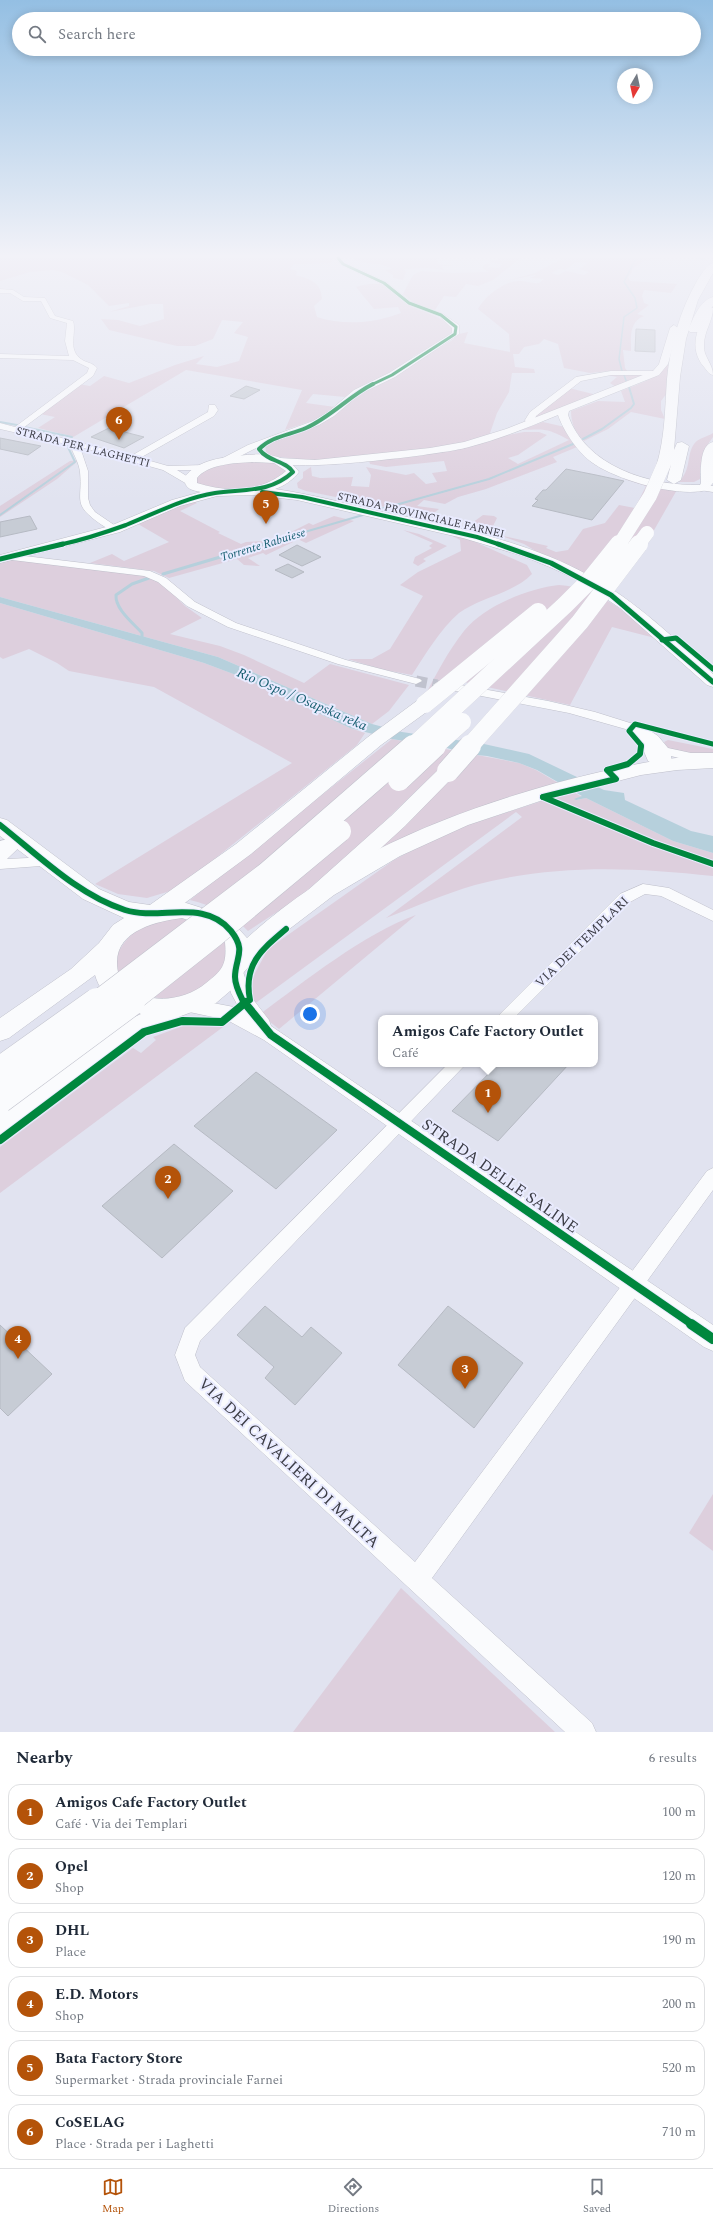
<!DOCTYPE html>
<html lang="en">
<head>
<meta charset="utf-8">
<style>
	:root { --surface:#fff; --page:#f2f2f3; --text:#1f2937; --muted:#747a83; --line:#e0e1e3; --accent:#b45309 }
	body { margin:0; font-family:Spectral,serif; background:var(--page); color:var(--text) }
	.compass { position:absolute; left:617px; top:68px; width:36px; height:36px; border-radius:50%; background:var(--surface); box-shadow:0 2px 10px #0003; rotate:189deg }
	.you { position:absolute; left:310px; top:1014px; width:14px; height:14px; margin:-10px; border:3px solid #fff; border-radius:50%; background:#1a73e8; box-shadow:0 0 0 6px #1a73e833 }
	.badge { display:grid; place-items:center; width:26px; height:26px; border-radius:50%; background:var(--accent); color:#fff; font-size:13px; font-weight:700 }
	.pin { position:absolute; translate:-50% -33px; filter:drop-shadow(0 1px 2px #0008) }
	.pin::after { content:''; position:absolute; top:21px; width:14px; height:12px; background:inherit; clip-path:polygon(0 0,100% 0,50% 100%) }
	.popup { position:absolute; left:378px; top:1015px; width:220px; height:52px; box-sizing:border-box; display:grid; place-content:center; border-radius:8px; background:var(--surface); filter:drop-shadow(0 1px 3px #0005); font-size:13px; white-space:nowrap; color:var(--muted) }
	.popup b { font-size:15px; color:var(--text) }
	.popup::after { content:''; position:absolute; left:50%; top:100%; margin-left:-8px; border:8px solid transparent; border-top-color:var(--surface) }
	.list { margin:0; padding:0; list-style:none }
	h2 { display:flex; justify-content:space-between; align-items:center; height:52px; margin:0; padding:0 16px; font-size:17px }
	h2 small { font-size:13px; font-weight:400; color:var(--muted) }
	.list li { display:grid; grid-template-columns:26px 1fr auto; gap:12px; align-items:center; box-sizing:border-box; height:56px; margin:0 8px 8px; padding:0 8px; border:1px solid var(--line); border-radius:12px }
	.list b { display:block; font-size:15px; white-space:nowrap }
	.list p { margin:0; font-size:13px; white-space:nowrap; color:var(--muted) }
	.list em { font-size:13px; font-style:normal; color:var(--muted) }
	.icon { flex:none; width:22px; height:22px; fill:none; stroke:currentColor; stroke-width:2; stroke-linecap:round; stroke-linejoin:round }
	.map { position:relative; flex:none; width:713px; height:1732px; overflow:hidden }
	.search { position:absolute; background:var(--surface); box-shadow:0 2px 10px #0003; left:12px; right:12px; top:12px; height:44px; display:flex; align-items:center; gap:10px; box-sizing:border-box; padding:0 14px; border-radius:22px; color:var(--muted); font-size:15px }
	.sheet { height:436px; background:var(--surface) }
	nav { display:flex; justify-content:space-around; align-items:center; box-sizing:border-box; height:56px; border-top:1px solid var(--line); background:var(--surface); font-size:11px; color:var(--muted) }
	nav a { display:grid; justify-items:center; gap:2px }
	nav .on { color:var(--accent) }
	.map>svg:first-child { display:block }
	.green { fill:#ddcfdd; fill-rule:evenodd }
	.water { fill:#b6d0dc }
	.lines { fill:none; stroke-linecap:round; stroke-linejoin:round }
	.stream-far2 { stroke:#b6d0dc; stroke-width:1.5 }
	.stream-far1 { stroke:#b6d0dc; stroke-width:2 }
	.stream { stroke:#b6d0dc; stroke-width:3 }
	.building { fill:#c7ccd5; stroke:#b6bac3 }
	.minor-tunnel { stroke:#c0c2ce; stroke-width:11; stroke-dasharray:11 5.5; stroke-linecap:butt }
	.minor-casing { stroke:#bfc0cb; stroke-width:1 }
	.tertiary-casing { stroke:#bfc0cb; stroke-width:1 }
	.secondary-casing { stroke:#bfc0cb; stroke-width:1 }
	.primary-casing { stroke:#bfc0cb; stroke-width:1 }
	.trunk-casing { stroke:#bfc0cb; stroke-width:1 }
	.minor { fill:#fafbfd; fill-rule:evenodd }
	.tertiary { fill:#fafbfd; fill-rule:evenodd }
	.secondary { fill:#fafbfd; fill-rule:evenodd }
	.primary { fill:#fafbfd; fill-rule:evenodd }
	.trunk { fill:#fafbfd; fill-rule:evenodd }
	.trunk-bridge-far3-casing { stroke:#bfc0cb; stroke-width:14; stroke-linecap:butt }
	.trunk-bridge-far2-casing { stroke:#bfc0cb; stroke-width:18; stroke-linecap:butt }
	.trunk-bridge-far1-casing { stroke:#bfc0cb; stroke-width:23; stroke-linecap:butt }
	.trunk-bridge-casing { stroke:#bfc0cb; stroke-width:29; stroke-linecap:butt }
	.trunk-bridge-far3 { stroke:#fafbfd; stroke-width:14 }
	.trunk-bridge-far2 { stroke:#fafbfd; stroke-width:18 }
	.trunk-bridge-far1 { stroke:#fafbfd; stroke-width:22 }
	.trunk-bridge { stroke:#fafbfd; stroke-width:28 }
	.cycleway-far5-casing { stroke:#e9ebff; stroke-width:4 }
	.cycleway-far4-casing { stroke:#e9ebff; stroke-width:5.5 }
	.cycleway-far3-casing { stroke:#e9ebff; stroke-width:7 }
	.cycleway-far2-casing { stroke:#e9ebff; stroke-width:8 }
	.cycleway-far1-casing { stroke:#e9ebff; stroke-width:10 }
	.cycleway-casing { stroke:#e9ebff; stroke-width:12 }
	.cycleway-far5 { stroke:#00873e; stroke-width:3 }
	.cycleway-far4 { stroke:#00873e; stroke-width:4 }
	.cycleway-far3 { stroke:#00873e; stroke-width:5 }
	.cycleway-far2 { stroke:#00873e; stroke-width:6 }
	.cycleway-far1 { stroke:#00873e; stroke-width:8 }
	.cycleway { stroke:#00873e; stroke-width:10 }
	.labels { text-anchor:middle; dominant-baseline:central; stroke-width:4; stroke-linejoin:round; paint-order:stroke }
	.far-street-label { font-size:11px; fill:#3b3c45; stroke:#e9ebff }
	.far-water-label { font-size:12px; font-style:italic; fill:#155d6f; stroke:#e9ebff }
	.street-label { font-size:13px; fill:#3b3c45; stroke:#e9ebff }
	.water-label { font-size:14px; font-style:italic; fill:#155d6f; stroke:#e9ebff }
	.near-street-label { font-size:16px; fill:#3b3c45; stroke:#e9ebff }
</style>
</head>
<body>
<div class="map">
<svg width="713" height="1732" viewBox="0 0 713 1732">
	<rect width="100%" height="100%" fill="#e1e3f0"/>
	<g class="green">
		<path d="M0 258H334L331 263 294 264 290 269 297 271 296 275C311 280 321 282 322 299L314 306 317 317C344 326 375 323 401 313L398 307 374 309 356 287C361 285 374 283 380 284 392 286 398 300 408 305 424 313 442 315 454 330L447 338 414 356 394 372 367 383 345 397 313 394 306 403 335 407 320 418 285 430 302 390 186 370 70 439 71 436 38 428 55 417 40 414 78 384 90 386 104 376 129 383 175 365 204 356 196 364 217 367 239 361 248 337 234 333 243 322 222 320 213 339 195 346H177L109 330 101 319 118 320 140 326 164 319 163 304H151L109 312 129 306V303L109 306 88 285 62 272 53 270 30 272 0 281Z"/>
		<path d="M353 258H437L438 264 454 266H441L444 270 427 268 404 269 406 272 403 280 393 278V275L385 270 392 269C380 261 365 266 353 258Z"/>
		<polygon points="502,258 520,258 493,280 478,286 466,284 456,297 444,296 435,310 415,304 403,294 413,275 421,271 453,273 489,272 482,268 485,264 491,264 487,267 499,268 502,264 489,262"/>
		<path d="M563 258H664L645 260 632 269V272L628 277 630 281 677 284 671 293 644 290 642 296 644 303 649 305 637 314 644 316C629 322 631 337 631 351L623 350 625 368 628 372 609 371 590 373 564 368 558 344 544 339 539 344 524 347 519 354H513L515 367 534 369 535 373H512L509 392 497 413 489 436 452 446 317 461 270 456 266 452 265 445 305 431 326 420 345 407 353 398 391 379 418 360 451 341 459 334 468 332 464 343 510 352 509 334 478 309C484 297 505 280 520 281 527 281 532 284 539 283L544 279 530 278 536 275H534L506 281 535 273ZM576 262 587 263 579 269 589 272 584 275 566 271 558 275 551 273 559 269 565 270Z"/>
		<path d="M668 364 667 393 661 401V410L665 419 631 412 608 429 584 441C575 432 571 423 571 411L598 401 625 402 621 391C638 384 657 379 668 364Z"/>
		<polygon points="646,374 616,387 610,383 617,377 607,375"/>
		<polygon points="569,388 593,394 594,396 534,419 534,415"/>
		<path d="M543 422 565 427 577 447 553 457 557 462 486 489 458 497 445 504 424 500 417 506 439 509 430 516 406 514 409 512 306 491 298 488 297 483 303 478V472L311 467 312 476 320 478 353 477 351 486 369 487 371 475 366 467 406 475 414 473 426 484 437 482 432 473 447 471 444 461 386 467 370 464 369 461 524 432H539L547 435 518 455 508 458 518 464 569 440C547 428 546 429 521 430Z"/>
		<path d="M713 433V437C702 451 700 462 700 479L694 482H679C692 468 686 456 694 444 698 438 707 437 713 433Z"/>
		<polygon points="79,460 57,479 0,517 0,506 70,461"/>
		<path d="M229 462H273L285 465 286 475C255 492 230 492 198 485L194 479 209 468Z"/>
		<polygon points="624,479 678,488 649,539 612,587 544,556 524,544 499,535 548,546 546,548 556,552 568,550 583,529 605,523 619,505 635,508 646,486"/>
		<polygon points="192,500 197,503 180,511 220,532 218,533 241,544 246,542 264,541 281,536 293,542 266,555 263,553 248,558 260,566 244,565 237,559 169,578 154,571 90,563 112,554 124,561 169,542 138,524"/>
		<polygon points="483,515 494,516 497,518 490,532 465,525 472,523"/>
		<polygon points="334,516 354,521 306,543 287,534 309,523 313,525"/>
		<polygon points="403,530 419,534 447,546 423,559 426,561 418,566 413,563 415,557 432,548 429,546 433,543"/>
		<path d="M445 532 473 541 527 565 532 574C514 593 481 597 459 613 441 628 425 655 412 675L380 669 348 659H372L390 649 423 596 400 585 418 572 461 551 460 540Z"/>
		<polygon points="13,560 143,574 160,581 185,606 202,618 170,634 220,646 244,655 304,683 330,664 409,685 389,711 372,724 218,657 0,597 0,563"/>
		<path d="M559 585C600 588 625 612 655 638L612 627 570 705 446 678 424 697C436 675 448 651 464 631 484 606 529 588 559 585Z"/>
		<polygon points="0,603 204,663 244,678 350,728 365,733 357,745 177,889 147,898 118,894 95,884 292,763 154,687 69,671 57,663 29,649 3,659 0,657"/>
		<path d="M392 739 519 763 536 770 582 797 576 800 586 798 673 841 713 853V876C632 867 554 864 475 885 444 894 415 907 386 918L522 817 516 812 253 1005 251 985 255 973 268 949 394 860 427 842 464 826 542 801 543 797 372 854 457 774 440 768 356 849 297 899 248 931C232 914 213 906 190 900Z"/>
		<polygon points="668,740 713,749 713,753 686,753 667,748 664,742"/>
		<path d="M416 915 279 1029 260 1014C305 981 365 933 416 915Z"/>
		<path d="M179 918C206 922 245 942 221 974 217 979 210 982 206 985 185 999 164 1004 140 992 135 989 129 987 124 983 102 965 127 933 146 925 157 921 167 919 179 918Z"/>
		<polygon points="205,1025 223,1027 0,1193 0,1147 133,1048 141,1053 156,1040 153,1037 183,1026"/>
		<polygon points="713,1494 713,1551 689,1533"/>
		<polygon points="401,1588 555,1732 293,1732"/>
	</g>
	<polygon class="water" points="0,597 218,657 372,724 402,732 484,744 529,754 604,790 624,793 625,800 691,831 713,836 713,853 673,841 586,798 576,800 574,799 582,796 537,770 519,763 487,756 467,754 447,748 392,739 350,728 244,678 204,663 0,603"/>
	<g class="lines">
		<g class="stream-far2">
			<polyline points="699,258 703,259"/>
			<polyline points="622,371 619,359 624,317 637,308 635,298 624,282 636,258"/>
			<polyline points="624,375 627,383"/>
		</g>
		<g class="stream-far1">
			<polyline points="0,422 17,425"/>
			<polyline points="24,427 72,437"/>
			<polyline points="583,439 602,429 631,408 634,404 629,387"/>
			<polyline points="381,509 489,479 573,444"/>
			<polyline points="0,515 75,462 67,445"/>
			<polyline points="260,545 363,515"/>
		</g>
		<g class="stream">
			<polyline points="163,574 264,544"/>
			<path d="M142 638V633C133 623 115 609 116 595L132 584 149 578"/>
		</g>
	</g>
	<g class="building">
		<polygon points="636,329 655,330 655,352 635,351"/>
		<polygon points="246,386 260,390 244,399 230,396"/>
		<polygon points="109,428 144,437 124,448 91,437"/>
		<polygon points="0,438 41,446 28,455 0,449"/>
		<polygon points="566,469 596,475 624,481 592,520 532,506 538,500 535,499 543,490 546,490"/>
		<polygon points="30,516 37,529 0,537 0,522"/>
		<polygon points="297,545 321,557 302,566 279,555"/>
		<polygon points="288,564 304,572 292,578 275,570"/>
		<polygon points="498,1064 569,1064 498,1141 452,1111"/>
		<polygon points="256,1072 337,1130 276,1189 194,1126"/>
		<polygon points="174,1144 233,1191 162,1258 102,1206"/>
		<polygon points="265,1306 302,1337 311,1327 342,1353 295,1405 265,1378 274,1367 237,1335"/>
		<polygon points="448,1306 523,1363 474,1428 398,1365"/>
		<polygon points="0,1325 52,1374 8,1416 0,1408"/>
	</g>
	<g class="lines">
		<polyline class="minor-tunnel" points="416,681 437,685"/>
		<defs>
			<g id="minor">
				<polygon points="335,258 341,258 345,263 386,282 411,302 443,314 459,325 459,334 395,377 360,394 334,416 319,425 254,449 225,464 219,464 219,460 248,445 313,421 328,412 354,390 389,373 452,333 452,328 439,316 407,304 382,284 341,265"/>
				<path d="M0 289 13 290 24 297 45 298 55 316 73 321C77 333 67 349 81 359 86 363 92 362 97 368L93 376 23 428 131 456 208 412 209 405H215L218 410 214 416 140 458 168 466 205 465V469L202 470H177L193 480V484H187L163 470 80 447 88 471V498L90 505 95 512 120 529 118 531C112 533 107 528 102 525 71 504 83 501 80 472 79 463 73 453 70 445L0 429V423L15 427 87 373 89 368 73 360 0 358V354L69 356 65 341 67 323 50 318 41 301H23L10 293H0Z"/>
				<polygon points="611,371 656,371 660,373 656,375 611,375 581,381 536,416 533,425 526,423 525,420 530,412 576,377"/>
				<polygon points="703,485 713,486 713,492 700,490 700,486"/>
				<polygon points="8,554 150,571 166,578 195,602 236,623 346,660 420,679 422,681 416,684 338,664 228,627 187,606 158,582 144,576 4,559 4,555"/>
				<polygon points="439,681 548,701 595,712 646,728 658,736 668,748 691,753 713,753 713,761 691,761 671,756 672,765 670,768 662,768 648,761 640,742 629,730 569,713 435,687 433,685"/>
				<polygon points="20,836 27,840 7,859 49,857 54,859 56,862 54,865 0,869 0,841"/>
				<polygon points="643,884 669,888 713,910 713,921 661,896 645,894 630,902 514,1018 496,1018 620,894"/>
				<polygon points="448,1064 466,1064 200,1341 195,1355 200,1367 415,1562 707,1171 713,1168 713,1190 432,1578 592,1723 596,1732 565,1732 185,1381 175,1355 185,1328"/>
			</g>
			<g id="tertiary">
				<path d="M710 308H713C713 321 704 331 704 345 703 357 713 363 713 375 708 374 707 370 704 367 688 348 697 326 710 308Z"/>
				<path d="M674 325 678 328 668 364 659 375 569 411 568 415C586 467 650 486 700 485L701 483C701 472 699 445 713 442V483L707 490C677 498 613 479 590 461 577 451 563 430 558 415 529 427 500 439 469 447 447 454 284 474 274 461L279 458 315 460 430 448 464 442 506 429 653 371 659 364 670 328Z"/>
				<polygon points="234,964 241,966 252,998 269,1020 271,1026 713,1325 713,1351 704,1347 264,1040 227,1020 180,1010 177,1005 180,1000 187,998 239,1008 231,993 225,971 227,966"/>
			</g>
			<path id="secondary" d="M246 455C265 453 287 455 299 472 293 480 284 486 275 489 310 494 344 503 379 511 450 526 525 540 590 576 636 601 674 638 713 674V687L707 685 620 608 580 581 552 568 523 556 463 538 297 500 254 495 217 496 180 506 120 532 0 563V555L110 526 172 500 201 492C191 490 185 489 184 478 197 459 225 457 246 455ZM252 462 274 463 286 471C262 492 227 493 197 483V478C208 464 235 463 252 462Z"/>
			<path id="primary" d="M695 756H713V768L677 770 641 775 540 801 468 825 400 856 334 895 288 930 258 956 244 972 236 986 216 1003 181 1016 137 1038 10 1133 0 1136V1110L119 1024 141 1014C120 1005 102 999 95 975L9 1038 0 1041V1018L71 969 99 943 113 925 124 918 83 899 0 836V818L7 820 99 889 129 902 157 906 183 902 227 916 247 938C333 859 445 814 556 783 602 771 647 760 695 756ZM182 918 211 928 225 942C227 964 223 970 206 983 184 1002 143 1006 123 982 118 976 117 969 117 962 117 930 158 921 182 918Z"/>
			<g id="trunk">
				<path d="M713 263V273L698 300 686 339 680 377 674 450 677 443 682 442 689 446 681 480 674 484 667 480 671 464 664 468 657 464C665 436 665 408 667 379 670 346 680 310 697 281 701 275 706 265 713 263Z"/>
				<path d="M713 297V306C705 315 704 323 698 332H690L688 330C693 319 700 300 713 297Z"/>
				<polygon points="425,698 432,700 434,704 432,708 381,745 251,854 163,919 155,921 147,919 144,913 147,907 236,844 368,737 418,700"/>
				<polygon points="448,765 455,767 458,771 455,775 405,826 323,901 315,904 307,901 304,896 307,891 391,816 441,767"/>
			</g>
		</defs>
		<use href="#minor" class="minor-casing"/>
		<use href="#tertiary" class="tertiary-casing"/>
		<use href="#secondary" class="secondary-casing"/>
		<use href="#primary" class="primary-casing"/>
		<use href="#trunk" class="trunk-casing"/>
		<use href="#minor" class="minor"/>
		<use href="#tertiary" class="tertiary"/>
		<use href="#secondary" class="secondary"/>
		<use href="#primary" class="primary"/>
		<use href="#trunk" class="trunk"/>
		<defs>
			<g id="trunk-bridge-far3">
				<polyline points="619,545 650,496 664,464"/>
				<polyline points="638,545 647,533"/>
			</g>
			<g id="trunk-bridge-far2">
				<polyline points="425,704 538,612"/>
				<polyline points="412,747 565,605 590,580 619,544"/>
				<polyline points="434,747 462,722"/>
				<polyline points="469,747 580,622 639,544"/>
			</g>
			<g id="trunk-bridge-far1">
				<polyline points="448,771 470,746"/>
				<polyline points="399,780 435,746"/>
				<polyline points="96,1003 267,873 413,746"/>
				<polyline points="129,1003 215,935 340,831"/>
			</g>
			<g id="trunk-bridge">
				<polyline points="0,1071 97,1002"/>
				<polyline points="0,1099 131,1002"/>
			</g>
		</defs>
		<use href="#trunk-bridge-far3" class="trunk-bridge-far3-casing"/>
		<use href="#trunk-bridge-far2" class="trunk-bridge-far2-casing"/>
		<use href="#trunk-bridge-far1" class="trunk-bridge-far1-casing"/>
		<use href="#trunk-bridge" class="trunk-bridge-casing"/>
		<use href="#trunk-bridge-far3" class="trunk-bridge-far3"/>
		<use href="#trunk-bridge-far2" class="trunk-bridge-far2"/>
		<use href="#trunk-bridge-far1" class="trunk-bridge-far1"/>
		<use href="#trunk-bridge" class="trunk-bridge"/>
		<defs>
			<polyline id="cycleway-far5" points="338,258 343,264 384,283 409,303 441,315 456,327 455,334 392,375 371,385"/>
			<g id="cycleway-far4">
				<polyline points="262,492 302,497 477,537 501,545"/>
				<path d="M59 545C82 540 104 533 126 525 156 513 184 498 215 493 244 489 270 493 293 472 285 460 268 462 259 449 272 436 290 435 306 428 331 417 349 396 373 384"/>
			</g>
			<g id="cycleway-far3">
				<polyline points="498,544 551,563 611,595 713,682"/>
				<polyline points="0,559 63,544"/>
				<polyline points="662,640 676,638 713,669"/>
				<polyline points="641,747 641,745 629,731 635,724 713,744"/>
			</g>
			<g id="cycleway-far2">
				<polyline points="543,797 616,779 607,770 628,764 640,754 641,746"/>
				<polyline points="543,797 653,843 713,864"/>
				<path d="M0 825C38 855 78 895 125 910 160 921 204 898 231 931 247 951 235 958 235 977 235 986 240 995 244 1003"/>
				<path d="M244 1003 250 1000C243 965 261 950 286 929"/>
			</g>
			<g id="cycleway-far1">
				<polyline points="244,1002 271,1035 693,1325"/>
				<polyline points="0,1140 144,1032 182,1021 222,1022 246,1002"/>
			</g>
			<polyline id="cycleway" points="691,1324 713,1339"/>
		</defs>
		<use href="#cycleway-far5" class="cycleway-far5-casing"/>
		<use href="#cycleway-far4" class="cycleway-far4-casing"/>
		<use href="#cycleway-far3" class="cycleway-far3-casing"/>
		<use href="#cycleway-far2" class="cycleway-far2-casing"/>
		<use href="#cycleway-far1" class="cycleway-far1-casing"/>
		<use href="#cycleway" class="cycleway-casing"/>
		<use href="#cycleway-far5" class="cycleway-far5"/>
		<use href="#cycleway-far4" class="cycleway-far4"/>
		<use href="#cycleway-far3" class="cycleway-far3"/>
		<use href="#cycleway-far2" class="cycleway-far2"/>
		<use href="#cycleway-far1" class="cycleway-far1"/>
		<use href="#cycleway" class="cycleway"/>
	</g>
	<linearGradient id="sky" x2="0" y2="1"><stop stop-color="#94bfe3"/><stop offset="0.51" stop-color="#f2f2f8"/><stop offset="1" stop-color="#f2f2f8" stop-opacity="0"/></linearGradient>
	<rect width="713" height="501" fill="url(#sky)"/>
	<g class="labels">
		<g class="far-street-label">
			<text transform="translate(83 447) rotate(14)">STRADA PER I LAGHETTI</text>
			<text transform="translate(421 515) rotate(13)">STRADA PROVINCIALE FARNEI</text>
		</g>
		<g class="far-water-label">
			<text transform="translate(263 545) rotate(-17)">Torrente Rabuiese</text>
		</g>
		<g class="street-label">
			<text transform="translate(582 942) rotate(-44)">VIA DEI TEMPLARI</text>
		</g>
		<g class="water-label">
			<text transform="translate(302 699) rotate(23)">Rio Ospo / Osapska reka</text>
		</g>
		<g class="near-street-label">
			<text transform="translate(500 1176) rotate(35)">STRADA DELLE SALINE</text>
			<text transform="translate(289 1463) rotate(43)">VIA DEI CAVALIERI DI MALTA</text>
		</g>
	</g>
</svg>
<svg class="compass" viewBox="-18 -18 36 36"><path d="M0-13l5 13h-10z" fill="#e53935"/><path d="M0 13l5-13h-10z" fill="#747a83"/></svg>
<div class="you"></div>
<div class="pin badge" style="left:488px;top:1113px">1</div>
<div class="popup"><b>Amigos Cafe Factory Outlet</b>Café</div>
<div class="pin badge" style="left:168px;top:1199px">2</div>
<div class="pin badge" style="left:465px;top:1389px">3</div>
<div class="pin badge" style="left:18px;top:1359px">4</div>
<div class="pin badge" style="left:266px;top:524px">5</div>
<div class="pin badge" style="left:119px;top:440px">6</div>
<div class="search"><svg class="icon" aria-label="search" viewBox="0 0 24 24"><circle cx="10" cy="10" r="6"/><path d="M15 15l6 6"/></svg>Search here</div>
</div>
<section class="sheet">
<h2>Nearby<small>6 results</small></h2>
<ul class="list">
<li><span class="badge">1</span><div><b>Amigos Cafe Factory Outlet</b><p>Café · Via dei Templari</p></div><em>100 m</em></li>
<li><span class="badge">2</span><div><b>Opel</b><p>Shop</p></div><em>120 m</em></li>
<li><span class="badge">3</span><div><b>DHL</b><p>Place</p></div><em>190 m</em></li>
<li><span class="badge">4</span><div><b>E.D. Motors</b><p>Shop</p></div><em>200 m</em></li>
<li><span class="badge">5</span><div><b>Bata Factory Store</b><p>Supermarket · Strada provinciale Farnei</p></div><em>520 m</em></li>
<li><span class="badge">6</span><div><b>CoSELAG</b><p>Place · Strada per i Laghetti</p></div><em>710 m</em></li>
</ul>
</section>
<nav>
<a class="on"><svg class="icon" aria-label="map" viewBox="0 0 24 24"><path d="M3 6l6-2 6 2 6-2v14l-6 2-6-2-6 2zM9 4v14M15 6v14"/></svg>Map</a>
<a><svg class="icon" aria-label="directions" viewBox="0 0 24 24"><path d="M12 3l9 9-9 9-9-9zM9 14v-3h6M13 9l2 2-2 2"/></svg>Directions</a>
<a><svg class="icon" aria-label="saved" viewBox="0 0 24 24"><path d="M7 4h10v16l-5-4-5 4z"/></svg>Saved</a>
</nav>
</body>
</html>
